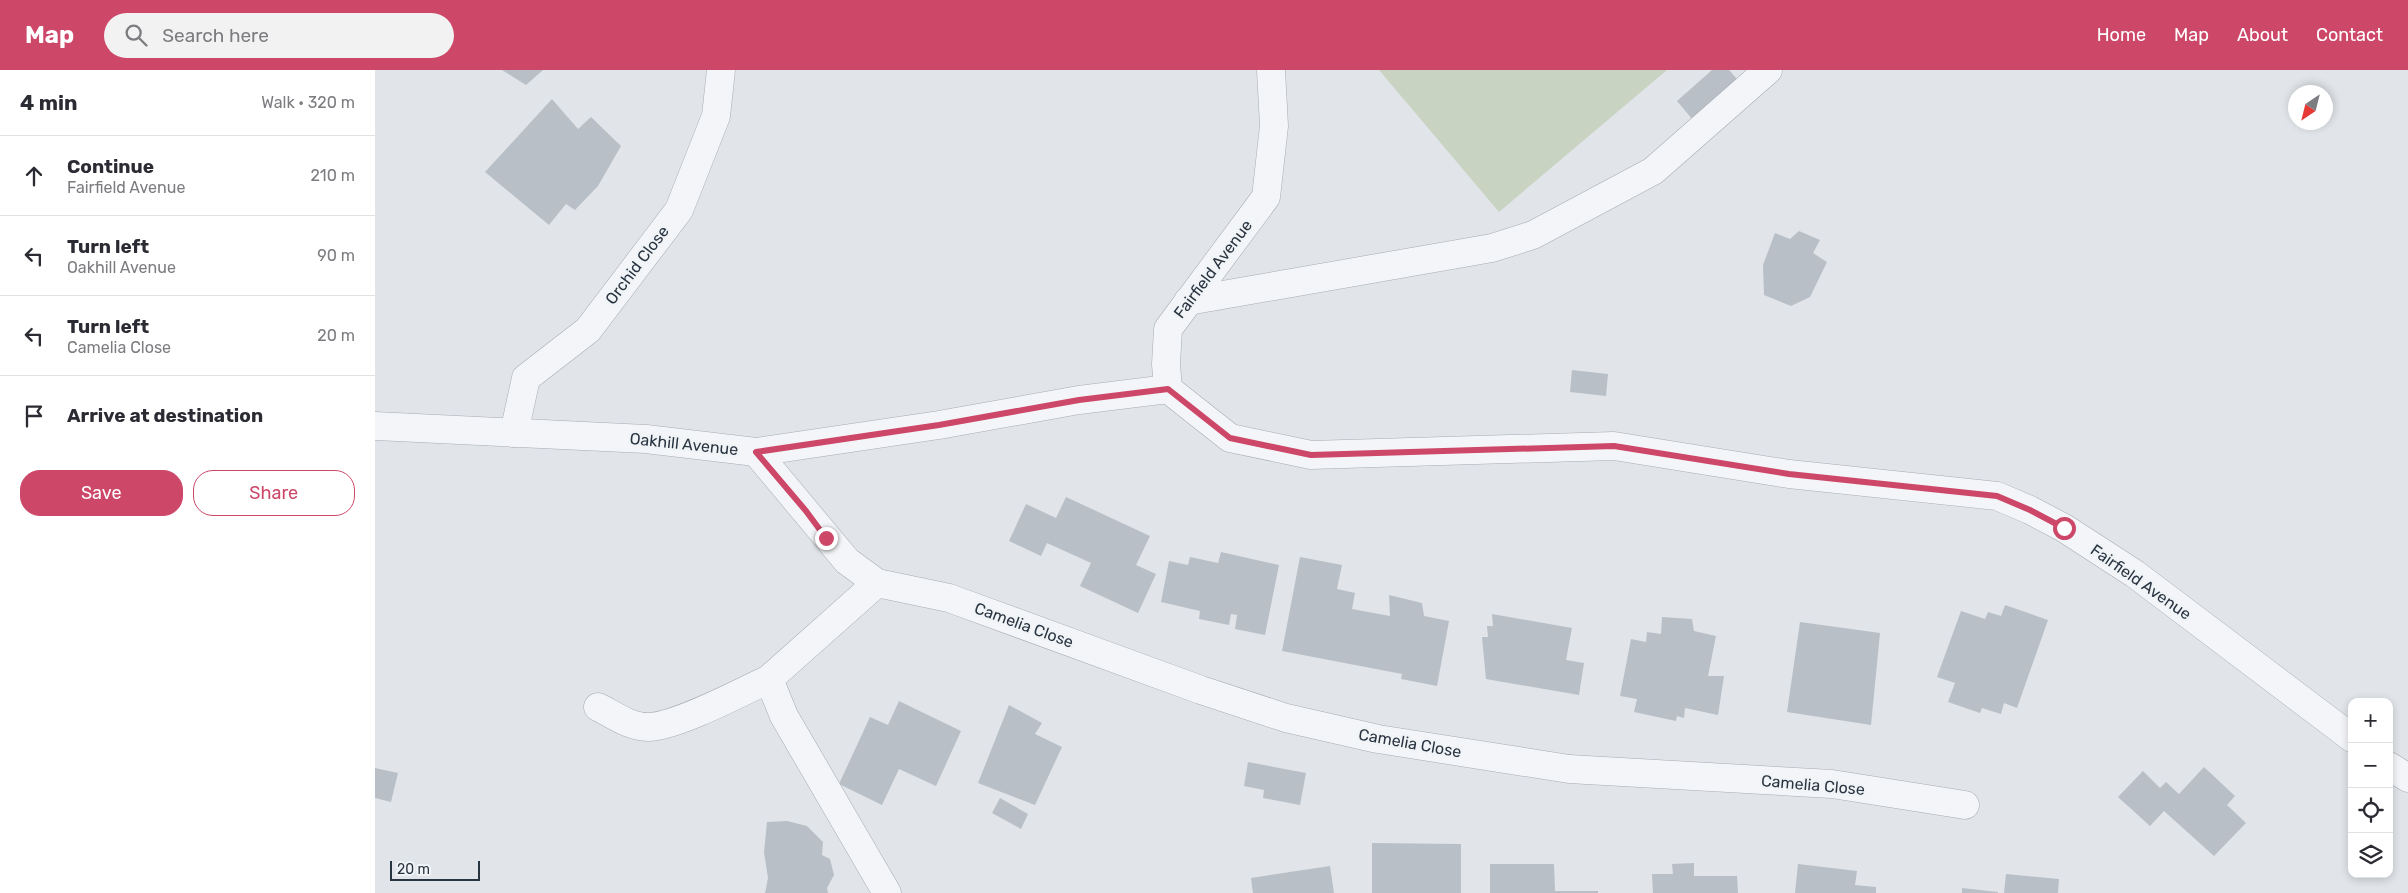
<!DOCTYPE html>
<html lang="en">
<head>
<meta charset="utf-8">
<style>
	:root { --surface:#fff; --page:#f2f2f3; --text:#2b2b33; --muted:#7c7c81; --line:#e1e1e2; --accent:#cd4769 }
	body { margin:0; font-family:Rubik,sans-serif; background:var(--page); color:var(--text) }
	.controls { position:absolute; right:15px; bottom:15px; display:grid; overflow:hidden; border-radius:10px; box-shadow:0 2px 8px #0003 }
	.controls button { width:45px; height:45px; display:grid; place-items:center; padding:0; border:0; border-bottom:1px solid var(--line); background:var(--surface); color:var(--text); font:25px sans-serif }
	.compass { position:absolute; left:1913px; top:15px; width:45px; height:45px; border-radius:50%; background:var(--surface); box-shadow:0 2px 8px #0003; rotate:215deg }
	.scale { position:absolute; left:15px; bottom:12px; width:90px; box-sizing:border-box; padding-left:5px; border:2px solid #293441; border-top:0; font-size:14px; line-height:18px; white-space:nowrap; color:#293441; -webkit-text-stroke:4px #f0f4f7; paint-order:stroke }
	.stop { position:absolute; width:15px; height:15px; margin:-11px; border:4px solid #cd4769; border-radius:50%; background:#fff }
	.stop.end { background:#cd4769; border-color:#fff; box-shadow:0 1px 5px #0008 }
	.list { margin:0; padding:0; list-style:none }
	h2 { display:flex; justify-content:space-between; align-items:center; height:65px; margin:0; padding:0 20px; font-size:21px }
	h2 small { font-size:16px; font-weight:400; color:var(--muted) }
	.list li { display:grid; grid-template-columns:32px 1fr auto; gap:15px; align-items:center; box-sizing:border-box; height:80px; padding:0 20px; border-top:1px solid var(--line) }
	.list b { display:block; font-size:19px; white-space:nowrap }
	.list p { margin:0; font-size:16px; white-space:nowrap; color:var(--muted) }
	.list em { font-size:16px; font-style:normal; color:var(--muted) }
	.actions { display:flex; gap:10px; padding:15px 20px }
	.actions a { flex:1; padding:11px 0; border:1px solid var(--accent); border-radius:20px; text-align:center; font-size:18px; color:var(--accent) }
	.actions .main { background:var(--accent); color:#fff }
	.icon { flex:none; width:28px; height:28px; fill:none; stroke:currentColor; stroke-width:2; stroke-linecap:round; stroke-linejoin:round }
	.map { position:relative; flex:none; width:2033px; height:823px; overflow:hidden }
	header { display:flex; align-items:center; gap:30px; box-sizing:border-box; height:70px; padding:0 25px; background:var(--accent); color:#fff }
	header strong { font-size:24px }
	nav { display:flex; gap:28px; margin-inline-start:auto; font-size:18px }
	.search { width:350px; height:45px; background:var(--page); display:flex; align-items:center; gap:12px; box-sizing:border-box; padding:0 18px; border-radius:28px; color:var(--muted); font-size:19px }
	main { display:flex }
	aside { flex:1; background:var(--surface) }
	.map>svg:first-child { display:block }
	.green { fill:#c8d3c2 }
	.building { fill:#b8bfc6 }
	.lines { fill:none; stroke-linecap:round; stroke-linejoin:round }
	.minor-casing { stroke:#a6acb3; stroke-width:29 }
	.minor { stroke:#f4f5f8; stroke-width:28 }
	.route { stroke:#cd4769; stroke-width:6 }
	.labels { text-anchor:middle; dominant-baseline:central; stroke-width:5; stroke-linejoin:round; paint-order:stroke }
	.street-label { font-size:16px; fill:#293441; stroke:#f0f4f7 }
</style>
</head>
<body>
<header>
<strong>Map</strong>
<div class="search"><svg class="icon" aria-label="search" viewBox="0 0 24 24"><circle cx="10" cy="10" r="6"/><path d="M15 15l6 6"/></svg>Search here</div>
<nav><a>Home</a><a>Map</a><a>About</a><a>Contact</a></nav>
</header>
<main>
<aside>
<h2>4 min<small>Walk · 320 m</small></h2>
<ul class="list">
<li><svg class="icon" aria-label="ahead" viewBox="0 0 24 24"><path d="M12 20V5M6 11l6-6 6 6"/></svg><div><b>Continue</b><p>Fairfield Avenue</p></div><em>210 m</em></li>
<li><svg class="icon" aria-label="left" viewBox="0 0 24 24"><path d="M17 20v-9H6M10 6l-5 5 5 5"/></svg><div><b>Turn left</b><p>Oakhill Avenue</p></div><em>90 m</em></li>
<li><svg class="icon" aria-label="left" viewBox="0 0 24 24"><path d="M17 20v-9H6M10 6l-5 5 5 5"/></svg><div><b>Turn left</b><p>Camelia Close</p></div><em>20 m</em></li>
<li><svg class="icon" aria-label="arrive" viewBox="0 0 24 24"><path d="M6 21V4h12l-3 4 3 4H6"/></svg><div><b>Arrive at destination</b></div></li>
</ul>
<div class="actions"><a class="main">Save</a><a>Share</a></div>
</aside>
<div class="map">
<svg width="2033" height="823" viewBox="0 0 2033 823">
	<rect width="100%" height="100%" fill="#e1e5e9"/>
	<polygon class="green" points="1004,0 1292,0 1124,142"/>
	<g class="building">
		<polygon points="127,0 168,0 151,15"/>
		<polygon points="1337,0 1354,0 1368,16 1323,56 1302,31"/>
		<polygon points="177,29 203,59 216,47 246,76 223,116 200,140 191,134 174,155 110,102"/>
		<polygon points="1424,161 1445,170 1438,183 1452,192 1435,227 1416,236 1389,225 1388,195 1400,163 1415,169"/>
		<polygon points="1197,300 1233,304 1231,326 1195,322"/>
		<polygon points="691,427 775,466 761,495 781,504 763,543 705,516 716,493 672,473 666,486 634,471 651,434 681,448"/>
		<polygon points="846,482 904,495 890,565 860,559 862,545 856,544 854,555 824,549 825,541 786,532 794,491 813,495 815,487 843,493"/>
		<polygon points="925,487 967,495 962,519 980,523 977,539 1015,546 1014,525 1047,533 1049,546 1074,551 1062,616 1026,609 1027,604 907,581"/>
		<polygon points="1630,535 1673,550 1642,638 1629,633 1626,644 1607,638 1605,643 1573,632 1580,613 1562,607 1586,541 1610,549 1613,542 1626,546"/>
		<polygon points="1117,544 1197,558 1191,590 1209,593 1204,625 1111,609 1107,567 1113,567 1112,556 1118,556"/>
		<polygon points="1287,547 1317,549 1319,561 1341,566 1333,606 1349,606 1343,645 1310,638 1309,648 1302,646 1301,651 1259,642 1262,629 1245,626 1256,569 1271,572 1272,562 1286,564"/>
		<polygon points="1425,552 1505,563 1496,655 1412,642"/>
		<polygon points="524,631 586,661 561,716 524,699 507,735 464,714 495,647 513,655"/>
		<polygon points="634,635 667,653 660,664 687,677 660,735 603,713"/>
		<polygon points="873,692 931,703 925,735 888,728 889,720 869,716"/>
		<polygon points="1829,697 1860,726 1852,735 1871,753 1839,786 1789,741 1775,756 1743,727 1768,701 1785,718 1791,712 1804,724"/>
		<polygon points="0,698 23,703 16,732 0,728"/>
		<polygon points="625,728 653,744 646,759 617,743"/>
		<polygon points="412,751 432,756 448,772 447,785 455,789 459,805 452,818 453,823 390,823 393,808 389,782 392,752"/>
		<polygon points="997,773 1086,774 1086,823 997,823"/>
		<polygon points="1319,793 1319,806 1362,806 1363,823 1278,823 1277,804 1298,804 1297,794"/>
		<polygon points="1115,794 1179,794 1180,821 1223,821 1223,823 1115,823"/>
		<polygon points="1423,794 1482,801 1480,815 1501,817 1501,823 1420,823"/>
		<polygon points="955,796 959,823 878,823 876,808"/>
		<polygon points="1631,804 1684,809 1683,823 1629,823"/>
		<polygon points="1587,818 1623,822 1623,823 1587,823"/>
	</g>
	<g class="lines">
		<defs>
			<g id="minor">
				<polyline points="896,0 899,56 891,127 793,259 791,294 793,319 855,368 936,385 1239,376 1414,404 1622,426 1655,440 1689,458 1760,504 1977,668"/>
				<polyline points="813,231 1117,178 1158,165 1278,101 1393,0"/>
				<polyline points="0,356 271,369 381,382 564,355 704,330 793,319"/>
				<polyline points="139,363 151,308 213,260 304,140 341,46 346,0"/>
				<polyline points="381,382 472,491 502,513 574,528 826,620 911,648 1003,669 1194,699 1457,714 1590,735"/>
				<polyline points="502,513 394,609 409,646 512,823"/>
				<path d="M223 637C239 645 255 657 273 657 300 657 367 622 394 609"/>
				<polyline points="2014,696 2033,708"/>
			</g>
		</defs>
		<use href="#minor" class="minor-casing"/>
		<use href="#minor" class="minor"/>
	</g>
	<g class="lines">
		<polyline class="route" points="451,468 431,441 381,382 564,355 704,330 793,319 855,368 936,385 1239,376 1414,404 1622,426 1655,440 1689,458"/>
	</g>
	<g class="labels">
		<g class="street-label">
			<text transform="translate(262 195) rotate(-53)">Orchid Close</text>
			<text transform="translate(838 199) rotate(-53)">Fairfield Avenue</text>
			<text transform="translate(309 374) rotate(6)">Oakhill Avenue</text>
			<text transform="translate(1766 512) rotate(35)">Fairfield Avenue</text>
			<text transform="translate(649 555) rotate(20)">Camelia Close</text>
			<text transform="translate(1035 673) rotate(10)">Camelia Close</text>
			<text transform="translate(1438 715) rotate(5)">Camelia Close</text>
		</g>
	</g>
</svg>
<div class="controls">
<button>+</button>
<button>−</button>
<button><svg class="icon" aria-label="locate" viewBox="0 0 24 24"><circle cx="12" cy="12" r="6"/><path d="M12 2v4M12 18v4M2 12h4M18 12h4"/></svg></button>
<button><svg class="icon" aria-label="layers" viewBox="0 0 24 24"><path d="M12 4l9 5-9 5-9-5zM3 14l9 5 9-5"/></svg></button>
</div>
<svg class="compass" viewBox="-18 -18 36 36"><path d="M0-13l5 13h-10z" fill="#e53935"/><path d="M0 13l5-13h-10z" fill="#7c7c81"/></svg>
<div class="scale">20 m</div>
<div class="stop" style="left:1689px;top:458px"></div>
<div class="stop end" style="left:451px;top:468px"></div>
</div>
</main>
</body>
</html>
